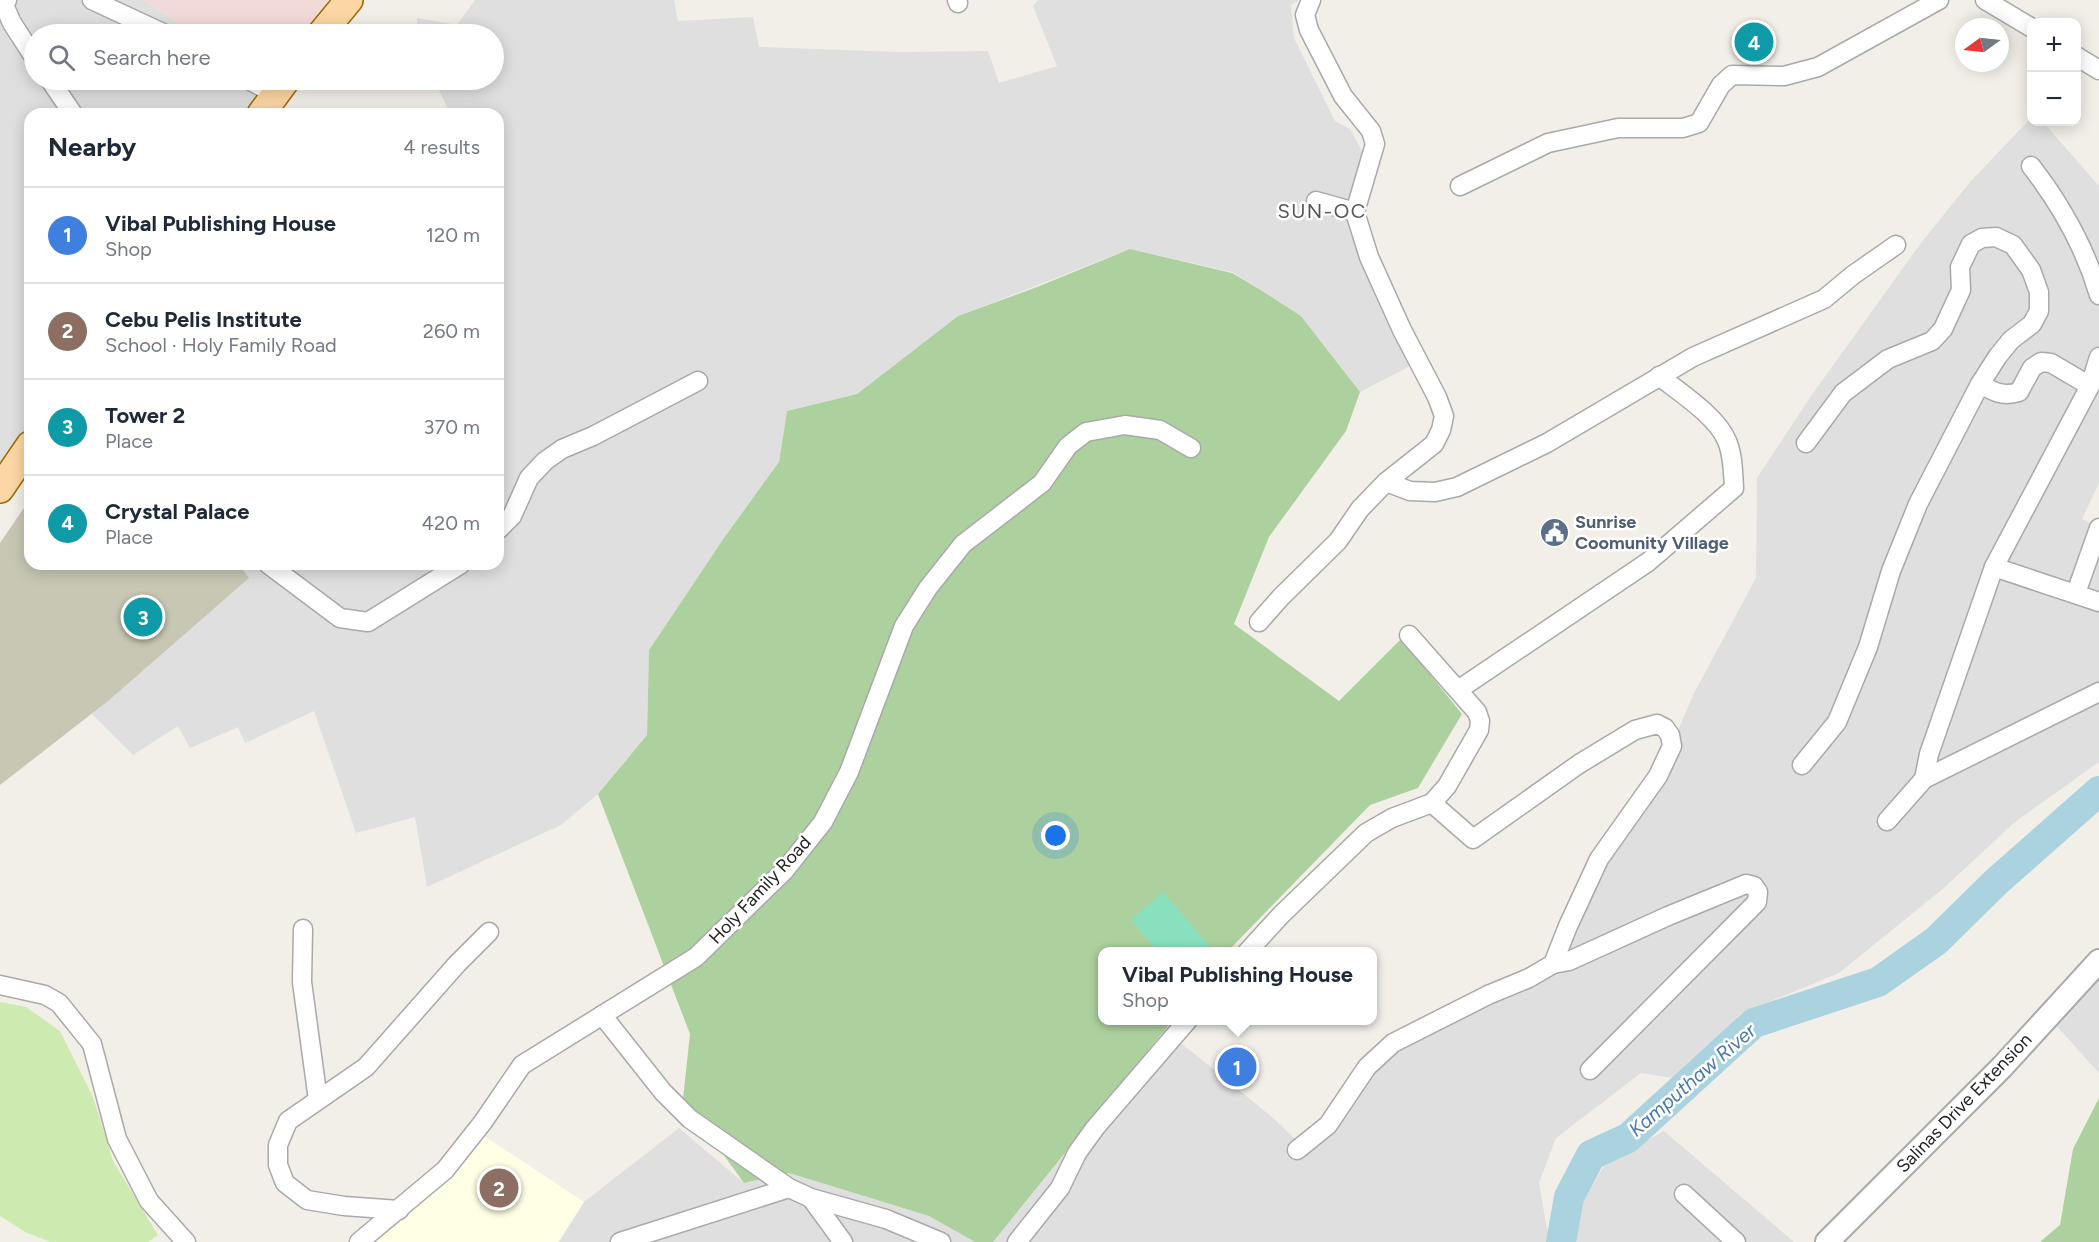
<!DOCTYPE html>
<html lang="en">
<head>
<meta charset="utf-8">
<style>
	:root { --surface:#fff; --page:#f2f2f3; --text:#1f2937; --muted:#747a83; --line:#e0e1e3; --accent:#0f766e }
	body { margin:0; font-family:Figtree,sans-serif; background:var(--page); color:var(--text) }
	.controls { position:absolute; right:18px; top:18px; display:grid; overflow:hidden; border-radius:12px; box-shadow:0 3px 15px #0003 }
	.controls button { width:54px; height:54px; display:grid; place-items:center; padding:0; border:0; border-bottom:2px solid var(--line); background:var(--surface); color:var(--text); font:30px sans-serif }
	.compass { position:absolute; left:1955px; top:18px; width:54px; height:54px; border-radius:50%; background:var(--surface); box-shadow:0 3px 15px #0003; rotate:255deg }
	.you { position:absolute; left:1056px; top:836px; width:21px; height:21px; margin:-15px; border:4px solid #fff; border-radius:50%; background:#1a73e8; box-shadow:0 0 0 9px #1a73e833 }
	.badge { display:grid; place-items:center; width:39px; height:39px; border-radius:50%; background:var(--accent); color:#fff; font-size:20px; font-weight:700 }
	.pin { position:absolute; translate:-50% -50%; border:3px solid #fff; box-shadow:0 2px 6px #0006 }
	.popup { position:absolute; left:1098px; top:947px; width:279px; height:78px; box-sizing:border-box; display:grid; place-content:center; border-radius:12px; background:var(--surface); filter:drop-shadow(0 2px 4px #0005); font-size:20px; white-space:nowrap; color:var(--muted) }
	.popup b { font-size:22px; color:var(--text) }
	.popup::after { content:''; position:absolute; left:50%; top:100%; margin-left:-12px; border:12px solid transparent; border-top-color:var(--surface) }
	.list { margin:0; padding:0; list-style:none }
	h2 { display:flex; justify-content:space-between; align-items:center; height:78px; margin:0; padding:0 24px; font-size:26px }
	h2 small { font-size:20px; font-weight:400; color:var(--muted) }
	.list li { display:grid; grid-template-columns:39px 1fr auto; gap:18px; align-items:center; box-sizing:border-box; height:96px; padding:0 24px; border-top:2px solid var(--line) }
	.list b { display:block; font-size:22px; white-space:nowrap }
	.list p { margin:0; font-size:20px; white-space:nowrap; color:var(--muted) }
	.list em { font-size:20px; font-style:normal; color:var(--muted) }
	.icon { flex:none; width:33px; height:33px; fill:none; stroke:currentColor; stroke-width:2; stroke-linecap:round; stroke-linejoin:round }
	.map { position:relative; flex:none; width:2099px; height:1242px; overflow:hidden }
	.search { position:absolute; background:var(--surface); box-shadow:0 3px 15px #0003; left:24px; top:24px; width:480px; height:66px; display:flex; align-items:center; gap:15px; box-sizing:border-box; padding:0 21px; border-radius:33px; color:var(--muted); font-size:22px }
	.panel { position:absolute; background:var(--surface); box-shadow:0 3px 15px #0003; left:24px; top:108px; width:480px; height:462px; border-radius:18px }
	.map>svg:first-child { display:block }
	.residential { fill:#e0dfdf }
	.commercial { fill:#f2dad9 }
	.education { fill:#ffffe5 }
	.construction { fill:#c7c7b4 }
	.grass { fill:#cdebb0 }
	.forest { fill:#add19e }
	.pitch { fill:#88e0be }
	.lines { fill:none; stroke-linecap:round; stroke-linejoin:round }
	.river { stroke:#aad3df; stroke-width:30 }
	.minor-casing { stroke:#a9a9a9; stroke-width:21 }
	.tertiary-casing { stroke:#a9a9a9; stroke-width:26 }
	.primary-casing { stroke:#a06b00; stroke-width:30 }
	.minor { stroke:#fff; stroke-width:18 }
	.tertiary { stroke:#fff; stroke-width:22 }
	.primary { stroke:#fcd6a4; stroke-width:27 }
	.labels { text-anchor:middle; dominant-baseline:central; stroke-width:5; stroke-linejoin:round; paint-order:stroke }
	.service-label { font-size:18px; font-weight:bold; fill:#4e5e75; stroke:#fff; text-anchor:start }
	.street-label { font-size:18px; fill:#222; stroke:#fff }
	.neighbourhood-label { font-size:20px; letter-spacing:1.5px; fill:#555; stroke:#fff }
	.water-label { font-size:20px; font-style:italic; fill:#4a7aab; stroke:#fff }
</style>
</head>
<body>
<div class="map">
<svg width="2099" height="1242" viewBox="0 0 2099 1242">
	<rect width="100%" height="100%" fill="#f2efe9"/>
	<g class="residential">
		<polygon points="0,0 144,0 194,34 34,34 34,80 263,80 253,114 30,114 30,430 0,472"/>
		<polygon points="475,0 674,0 678,21 753,17 759,47 899,52 988,51 999,83 1057,66 1033,6 1038,0 1299,0 1291,5 1294,38 1335,121 1350,129 1371,168 1357,236 1412,365 1360,392 1301,316 1259,289 1232,272 1130,249 958,316 857,394 787,411 779,462 724,538 649,650 647,735 598,794 561,825 427,887 415,817 356,833 314,711 245,743 238,727 190,748 178,726 133,755 92,714 248,577 239,564 498,564 498,114 443,114 447,107 434,80 494,80 494,34 417,34 417,18 457,25"/>
		<polygon points="2031,118 2032,122 2043,122 2099,186 2099,483 2082,519 2099,527 2099,762 2015,822 1945,887 1839,973 1742,1013 1679,1079 1641,1073 1556,1138 1539,1183 1549,1240 1553,1242 993,1242 1165,1030 1272,1117 1310,1153 1330,1130 1368,1075 1399,1046 1541,969 1591,868 1655,786 1693,695 1756,578 1757,478 1811,396 1921,243 1970,182"/>
		<polygon points="2099,978 2099,1073 2055,1024"/>
		<polygon points="679,1128 744,1183 789,1173 929,1216 975,1242 559,1242 584,1202"/>
		<polygon points="1664,1131 1794,1242 1573,1242 1578,1209 1605,1164"/>
	</g>
	<polygon class="commercial" points="144,0 329,0 306,34 194,34"/>
	<polygon class="education" points="480,1133 584,1202 558,1242 370,1242"/>
	<polygon class="construction" points="30,499 30,564 239,564 249,578 108,701 0,785 0,543"/>
	<polygon class="grass" points="0,1002 26,1007 60,1031 93,1097 113,1161 158,1235 148,1242 50,1242 25,1232 0,1216"/>
	<g class="forest">
		<polygon points="1130,249 1232,273 1259,289 1301,316 1360,392 1346,431 1269,537 1234,624 1339,701 1401,639 1462,714 1418,788 1370,805 1228,951 1102,952 1102,1020 1172,1021 993,1242 975,1242 929,1216 789,1173 744,1183 683,1099 690,1034 598,794 647,735 649,650 724,538 779,462 787,411 857,394 958,316 1037,287"/>
		<polygon points="2099,1098 2099,1242 2040,1242 2060,1225 2073,1149"/>
	</g>
	<polygon class="pitch" points="1163,892 1214,951 1158,951 1131,920"/>
	<g class="lines">
		<polyline class="river" points="1561,1242 1569,1197 1591,1155 1628,1138 1754,1023 1878,982 1936,941 1996,882 2099,791"/>
		<defs>
			<g id="minor">
				<polyline points="7,0 4,5 12,23 34,57"/>
				<polyline points="92,0 165,34"/>
				<polyline points="957,0 958,3"/>
				<polyline points="1985,0 2032,28"/>
				<polyline points="2076,56 2099,70"/>
				<polyline points="50,80 73,114"/>
				<polyline points="249,80 275,94"/>
				<path d="M2031 166C2061 205 2085 247 2099 295"/>
				<polyline points="1460,186 1548,143 1618,128 1683,128 1699,123 1721,85 1732,75 1784,76 1818,67 1939,0"/>
				<polyline points="1316,201 1355,212"/>
				<path d="M1980 384C1994 392 2003 397 2019 392L2032 368 2041 362 2051 363 2090 386"/>
				<polyline points="1386,482 1410,491 1435,492 1457,487 1547,443 1693,357 1824,299 1853,275 1896,245"/>
				<polyline points="498,530 512,516 529,478 545,461 562,449 593,436 698,381"/>
				<polyline points="268,564 340,618 368,622 461,564"/>
				<polyline points="1994,567 2099,602"/>
				<polyline points="2076,593 2099,528"/>
				<polyline points="1259,622 1281,597 1338,541 1360,509 1386,482 1434,444 1441,430 1444,416 1437,397 1402,330 1369,257 1355,212 1375,144 1371,131 1343,96 1309,30 1305,15 1311,0"/>
				<path d="M1458 690 1648 562 1734 488C1733 472 1733 455 1727 441 1717 416 1679 392 1659 376"/>
				<polyline points="1802,765 1837,722 1868,647 1891,571 1918,504 1980,384 1998,356 2011,340 2032,324 2039,311 2039,292 2031,270 2013,245 1996,237 1982,238 1971,244 1960,267 1961,290 1943,329 1932,341 1888,359 1843,393 1806,443"/>
				<polyline points="1924,779 1929,754 1994,567 2090,386 2099,357"/>
				<polyline points="1887,821 1924,779 2099,692"/>
				<polyline points="303,929 302,982 318,1100"/>
				<polyline points="1247,952 1282,914 1366,833 1392,818 1432,803 1447,786 1479,730 1480,721 1477,712 1409,635"/>
				<polyline points="1553,964 1569,961 1668,916 1746,884 1754,886 1758,892 1757,902 1590,1070"/>
				<polyline points="0,985 45,995 59,1003 92,1044 117,1139 149,1201 186,1242"/>
				<polyline points="602,1015 663,1092 690,1119 789,1188 811,1198 886,1219 941,1242"/>
				<polyline points="1297,1150 1328,1125 1367,1067 1393,1043 1488,995 1529,978 1553,964 1568,926 1599,859 1658,776 1672,746 1670,735 1665,728 1657,724 1635,730 1579,764 1473,839 1432,803"/>
				<polyline points="1684,1194 1736,1242"/>
				<polyline points="811,1198 843,1242"/>
				<polyline points="399,1210 344,1206 307,1200 285,1183 278,1165 278,1145 288,1121 366,1067 457,964 489,932"/>
				<polyline points="359,1242 445,1170 483,1122 522,1065 696,957 785,870 823,822 849,772 904,626 928,588 963,544 1042,483 1068,446 1086,432 1125,425 1160,430 1191,448"/>
				<polyline points="620,1242 789,1188"/>
				<polyline points="1017,1242 1060,1188 1077,1153 1095,1128 1188,1020"/>
			</g>
			<polyline id="tertiary" points="1827,1242 2002,1067 2099,961"/>
			<g id="primary">
				<polyline points="321,34 349,0"/>
				<polyline points="261,114 286,80"/>
				<polyline points="0,489 30,445"/>
			</g>
		</defs>
		<use href="#minor" class="minor-casing"/>
		<use href="#tertiary" class="tertiary-casing"/>
		<use href="#primary" class="primary-casing"/>
		<use href="#minor" class="minor"/>
		<use href="#tertiary" class="tertiary"/>
		<use href="#primary" class="primary"/>
	</g>
	<defs>
		<symbol id="civic-disc" viewBox="-11 -11 22 22"><circle r="9.5" fill="#5c6f8a" stroke="#fff"/><path d="M-.6-6.5H3V-4.5H.6V-3L4-1V1h2V6H-6V1h2V-1L-.6-3ZM-1.2 2.5V6h2.4V2.5Z" fill="#fff"/></symbol>
	</defs>
	<g fill-rule="evenodd">
		<use href="#civic-disc" x="1538" y="516" width="33" height="33"/>
	</g>
	<g class="labels">
		<g class="service-label">
			<text x="1575" y="522">Sunrise<tspan x="1575" dy="21">Coomunity Village</tspan></text>
		</g>
		<g class="street-label">
			<text transform="translate(760 890) rotate(-47)">Holy Family Road</text>
			<text transform="translate(1964 1103) rotate(-46)">Salinas Drive Extension</text>
		</g>
		<g class="neighbourhood-label">
			<text x="1322" y="211">SUN-OC</text>
		</g>
		<g class="water-label">
			<text transform="translate(1692 1080) rotate(-41)">Kamputhaw River</text>
		</g>
	</g>
</svg>
<div class="controls">
<button>+</button>
<button>−</button>
</div>
<svg class="compass" viewBox="-18 -18 36 36"><path d="M0-13l5 13h-10z" fill="#e53935"/><path d="M0 13l5-13h-10z" fill="#747a83"/></svg>
<div class="you"></div>
<div class="pin badge" style="left:1237px;top:1067px;background:#3f7fe0">1</div>
<div class="popup"><b>Vibal Publishing House</b>Shop</div>
<div class="pin badge" style="left:499px;top:1188px;background:#8d6e63">2</div>
<div class="pin badge" style="left:143px;top:617px;background:#0f9aa8">3</div>
<div class="pin badge" style="left:1754px;top:42px;background:#0f9aa8">4</div>
<div class="search"><svg class="icon" aria-label="search" viewBox="0 0 24 24"><circle cx="10" cy="10" r="6"/><path d="M15 15l6 6"/></svg>Search here</div>
<section class="panel">
<h2>Nearby<small>4 results</small></h2>
<ul class="list">
<li><span class="badge" style="background:#3f7fe0">1</span><div><b>Vibal Publishing House</b><p>Shop</p></div><em>120 m</em></li>
<li><span class="badge" style="background:#8d6e63">2</span><div><b>Cebu Pelis Institute</b><p>School · Holy Family Road</p></div><em>260 m</em></li>
<li><span class="badge" style="background:#0f9aa8">3</span><div><b>Tower 2</b><p>Place</p></div><em>370 m</em></li>
<li><span class="badge" style="background:#0f9aa8">4</span><div><b>Crystal Palace</b><p>Place</p></div><em>420 m</em></li>
</ul>
</section>
</div>
</body>
</html>
